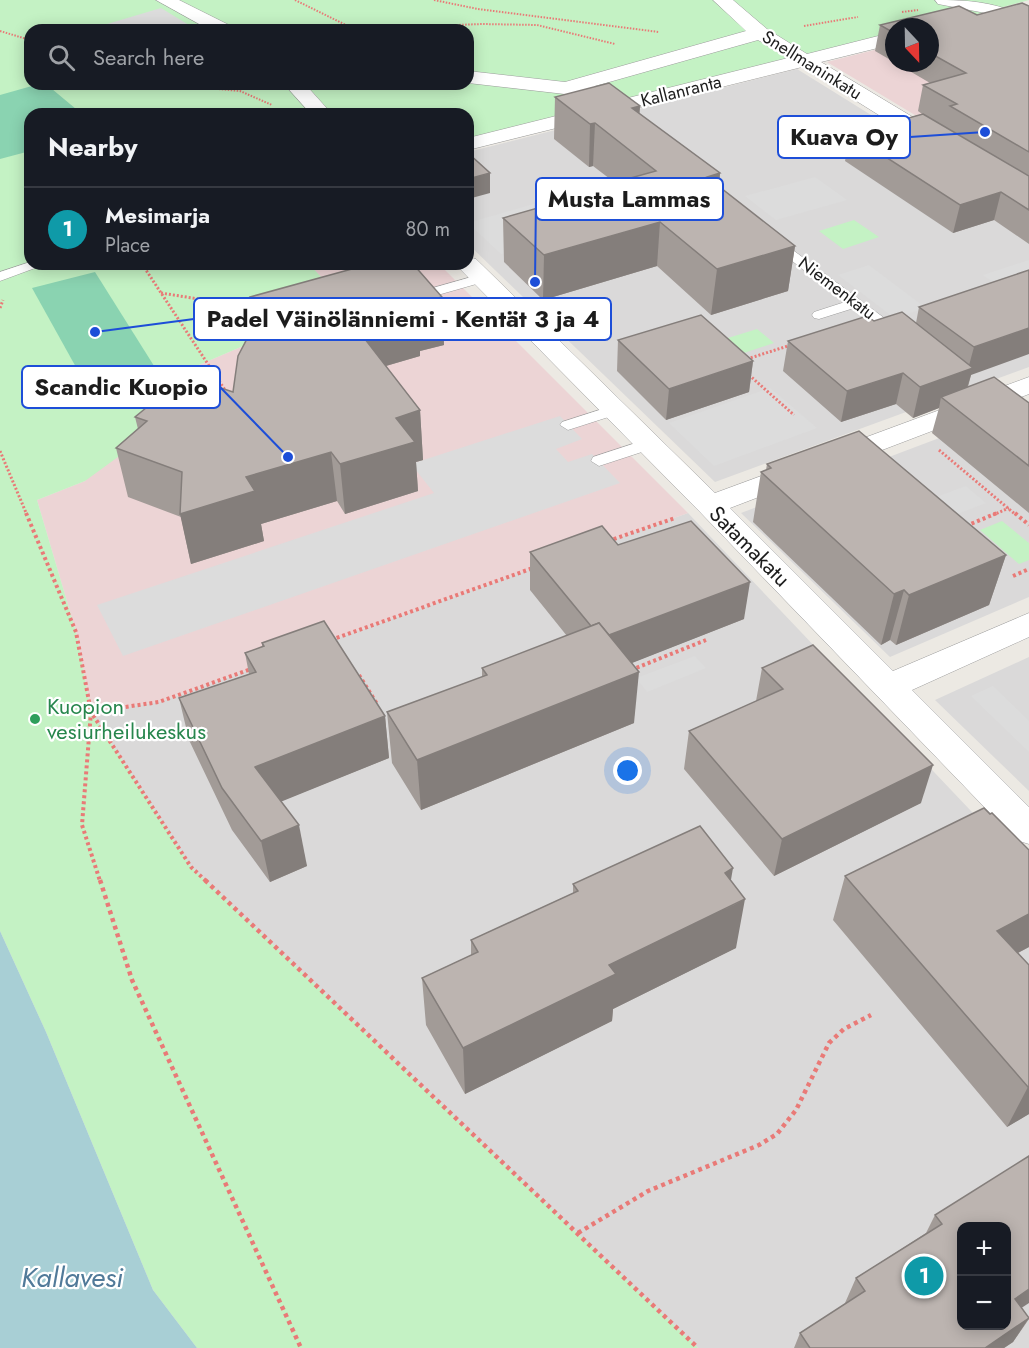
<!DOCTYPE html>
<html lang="en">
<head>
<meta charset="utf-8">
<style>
	:root { --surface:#171b24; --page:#242831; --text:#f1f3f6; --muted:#9ea1a6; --line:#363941; --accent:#0f766e }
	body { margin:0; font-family:Jost,sans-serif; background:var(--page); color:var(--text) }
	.controls { position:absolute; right:18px; bottom:18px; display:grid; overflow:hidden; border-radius:12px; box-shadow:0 3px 15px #0003 }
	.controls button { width:54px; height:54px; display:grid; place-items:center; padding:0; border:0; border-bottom:2px solid var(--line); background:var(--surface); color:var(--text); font:30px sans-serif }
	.compass { position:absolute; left:885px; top:18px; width:54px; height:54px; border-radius:50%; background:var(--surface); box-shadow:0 3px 15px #0003; rotate:158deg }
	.you { position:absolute; left:628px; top:771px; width:21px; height:21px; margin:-15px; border:4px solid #fff; border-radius:50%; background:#1a73e8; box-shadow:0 0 0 9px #1a73e833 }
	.badge { display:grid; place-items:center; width:39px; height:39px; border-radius:50%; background:var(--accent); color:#fff; font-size:20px; font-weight:700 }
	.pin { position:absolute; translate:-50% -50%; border:3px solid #fff; box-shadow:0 2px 6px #0006 }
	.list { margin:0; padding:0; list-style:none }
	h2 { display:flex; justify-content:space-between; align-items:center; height:78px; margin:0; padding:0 24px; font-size:26px }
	h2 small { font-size:20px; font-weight:400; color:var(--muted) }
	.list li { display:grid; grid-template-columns:39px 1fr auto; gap:18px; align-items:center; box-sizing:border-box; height:84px; padding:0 24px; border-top:2px solid var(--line) }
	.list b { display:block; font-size:22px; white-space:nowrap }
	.list p { margin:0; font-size:20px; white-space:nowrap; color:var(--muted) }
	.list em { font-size:20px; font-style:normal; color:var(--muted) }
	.icon { flex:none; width:33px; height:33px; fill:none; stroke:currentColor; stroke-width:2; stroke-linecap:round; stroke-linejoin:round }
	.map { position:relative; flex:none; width:1029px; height:1348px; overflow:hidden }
	.search { position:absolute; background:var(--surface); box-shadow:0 3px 15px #0003; left:24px; top:24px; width:450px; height:66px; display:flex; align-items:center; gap:15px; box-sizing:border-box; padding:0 21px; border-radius:18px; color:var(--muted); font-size:22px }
	.panel { position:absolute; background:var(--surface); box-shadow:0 3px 15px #0003; left:24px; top:108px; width:450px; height:162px; border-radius:18px }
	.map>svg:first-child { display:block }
	.residential { fill:#dad9d9; fill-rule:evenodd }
	.commercial { fill:#ecd4d5 }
	.park { fill:#c4f2c4; fill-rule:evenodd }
	.pitch { fill:#8ad3b1 }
	.parking { fill:#dcdcdc }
	.water { fill:#a8cfd5 }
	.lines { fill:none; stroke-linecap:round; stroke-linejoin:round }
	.service-casing { stroke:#9d9d9d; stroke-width:1 }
	.minor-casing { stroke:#9d9d9d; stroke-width:1 }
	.path-far3 { stroke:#e97a77; stroke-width:2; stroke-dasharray:1.5 1.5; stroke-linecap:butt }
	.path-far2 { stroke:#e97a77; stroke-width:3; stroke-dasharray:2 2; stroke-linecap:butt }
	.path-far1 { stroke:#e97a77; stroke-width:4; stroke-dasharray:3 3; stroke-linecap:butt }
	.path { stroke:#e97a77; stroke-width:4.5; stroke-dasharray:4 4; stroke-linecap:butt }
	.service { fill:#fff; fill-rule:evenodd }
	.minor { fill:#fff; fill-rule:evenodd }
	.wall { fill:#a29b97 }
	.shaded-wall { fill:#847e7b }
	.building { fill:#bcb4b0; stroke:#847e7b; stroke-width:1.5; fill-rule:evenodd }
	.leisure-dot { fill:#2e9e5b; stroke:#fff; stroke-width:2 }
	.labels { text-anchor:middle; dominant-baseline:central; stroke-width:4.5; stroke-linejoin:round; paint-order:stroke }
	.far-street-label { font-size:18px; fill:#1c1c1c; stroke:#fff }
	.street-label { font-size:22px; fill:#1c1c1c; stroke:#fff }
	.leisure-label { font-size:22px; fill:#27864d; stroke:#fff; text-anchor:start }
	.near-water-label { font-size:28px; font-style:italic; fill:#517a99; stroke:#fff }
	.leader { fill:none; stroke:#1d4ed8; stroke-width:2 }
	.callout-dot { fill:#1d4ed8; stroke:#fff; stroke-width:2 }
	.callout { fill:#fff; stroke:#1d4ed8; stroke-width:2 }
	.callout-label { font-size:24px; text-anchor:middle; font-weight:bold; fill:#1c1c1c }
</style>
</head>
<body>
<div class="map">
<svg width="1029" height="1348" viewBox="0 0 1029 1348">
	<rect width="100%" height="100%" fill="#ece9e3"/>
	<g class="residential">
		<polygon points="797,69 1029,213 1029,367 715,482 468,244 468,152"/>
		<polygon points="1029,404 1029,597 890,657 741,513"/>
		<path d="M688 513 1029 872V1348H698L191 867 91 712 159 702ZM962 1226H1006V1326H962Z"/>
		<polygon points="1029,657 1029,791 935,700"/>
	</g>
	<g class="commercial">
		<polygon points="894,45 894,63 930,63 1029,184 827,62"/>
		<polygon points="309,264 439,264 688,513 159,702 91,712 76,632 37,500 85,481 166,379 297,323 337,295"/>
	</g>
	<g class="park">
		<path d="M0 0H1029L929 27H894V36L468 144V114H30V264H309L338 295 297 323 166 379 177 414 85 481 37 500 76 632 91 712 191 867 698 1348H197L153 1290 46 1032 0 931ZM30 30H468V84H30Z"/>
		<polygon points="854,220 879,237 843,249 819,231"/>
		<polygon points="757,329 774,343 732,357 715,342"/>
		<polygon points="1002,521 1029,543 1029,560 1019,564 980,530"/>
	</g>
	<g class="pitch">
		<polygon points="39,84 46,84 82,114 30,114 30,151 0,159 0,95"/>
		<polygon points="95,272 161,377 92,396 32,288"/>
	</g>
	<g class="parking">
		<polygon points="161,8 197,30 87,30"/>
		<polygon points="815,177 847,200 776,220 745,196"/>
		<polygon points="537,203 560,223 525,248 501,254 468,223"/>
		<polygon points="1029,260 1029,273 996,284 983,275"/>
		<polygon points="869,265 926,308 894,318 838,275"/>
		<polygon points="770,388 817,428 714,466 669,423"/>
		<polygon points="560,416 582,439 556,449 568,462 592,454 620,483 123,656 97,605 434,493 411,464"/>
		<polygon points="966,486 986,503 921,528 901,510"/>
		<polygon points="695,656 706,668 647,692 636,678"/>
		<polygon points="993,686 1029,721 1029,752 971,696"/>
	</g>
	<polygon class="water" points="0,931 46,1032 153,1290 197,1348 0,1348"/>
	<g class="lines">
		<defs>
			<g id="service">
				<polygon points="774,236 903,332 906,335 903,338 893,338 854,308 819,319 814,318 812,315 814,312 845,302 769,243 767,240"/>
				<polygon points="30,262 46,264 0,281 0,272"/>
				<polygon points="482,274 489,278 487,281 413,302 406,298 408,295"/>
				<polygon points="615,405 623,410 621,413 568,430 560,425 562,422"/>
				<polygon points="648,439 656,444 654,448 599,466 591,461 593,457"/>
			</g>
			<g id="minor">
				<polygon points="156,0 179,0 231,26 233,30 210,30"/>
				<polygon points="713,0 733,0 767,29 807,54 894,32 894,44 821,62 946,137 949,142 946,147 930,147 802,67 468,150 468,138 788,58 758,40 595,86 601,91 598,95 591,97 468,83 468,71 565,82 746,31"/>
				<path d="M935 0C970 0 998 2 1029 19V32L996 15 938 4Z"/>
				<polygon points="284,84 305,84 332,114 311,114"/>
				<polygon points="468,257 476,259 715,493 1029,377 1029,394 730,508 893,671 1029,613 1029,637 912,690 1029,807 1029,844 1016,840 700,512 460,269 456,264 468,264"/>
			</g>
		</defs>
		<use href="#service" class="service-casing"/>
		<use href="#minor" class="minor-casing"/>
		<g class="path-far3">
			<polyline points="295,0 354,29 482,24 537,25 615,44"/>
			<polyline points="434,0 478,9 659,32"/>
			<polyline points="902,12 918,10"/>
			<polyline points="804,26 858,17"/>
			<polyline points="0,31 30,40"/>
			<polyline points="165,84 240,91 272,105"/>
		</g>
		<g class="path-far2">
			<polyline points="142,264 227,393"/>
			<polyline points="161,293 255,308"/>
			<polyline points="0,308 3,300"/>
			<polyline points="441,340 486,327"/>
			<polyline points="747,359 791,345"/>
			<polyline points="749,375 794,415"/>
			<polyline points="939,450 1016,515"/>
			<polyline points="0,451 27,515"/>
			<polyline points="993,515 1009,508"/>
		</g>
		<g class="path-far1">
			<polyline points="26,513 76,632 91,712 82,825 100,881"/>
			<polyline points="1015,513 1029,525"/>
			<polyline points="966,526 997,513"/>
			<polyline points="608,541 675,518"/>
			<polyline points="1013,576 1029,569"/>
			<polyline points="331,640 533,568"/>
			<polyline points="631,670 706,640"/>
			<polyline points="359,675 377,704"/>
			<polyline points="206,881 191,867 91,712 159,702 251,669"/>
		</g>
		<g class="path">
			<polyline points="100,880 132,980 301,1348"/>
			<polyline points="205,880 698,1348"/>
			<polyline points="578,1233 648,1191 759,1145 777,1134 796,1110 829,1043 844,1029 871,1015"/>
		</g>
		<use href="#service" class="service"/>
		<use href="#minor" class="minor"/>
	</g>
	<g class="wall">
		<polygon points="1029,6 1029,244 994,220 953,233 845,161 850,134 922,114 918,111 923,85 930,83 896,63 930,63 930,27 894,27 894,62 875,51 880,25 977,15"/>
		<polygon points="555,97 640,106 639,114 720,173 719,187 795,246 788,291 711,315 657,266 543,300 504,262 503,218 590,193 591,189 614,182 593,166 589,167 554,139"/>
		<polygon points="1029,270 971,375 968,387 1029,403 1029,513 932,433 939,408 913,418 896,404 841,422 783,371 788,341 874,321 916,323 919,307"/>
		<polygon points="250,297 442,297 444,345 420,351 420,356 386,366 420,410 423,460 416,462 418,491 345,514 337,501 261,524 264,541 191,564 181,517 128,497 116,448 138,429 135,417 233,392 246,341 241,310 251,307"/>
		<polygon points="618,340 753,361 749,392 666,420 617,371"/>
		<polygon points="767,464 1006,555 989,605 896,645 890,640 881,645 753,522 761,472 766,470"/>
		<polygon points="618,545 744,619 631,663 634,723 421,810 392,763 387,712 482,677 482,668 567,636 530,590 530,552"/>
		<polygon points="262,643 385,716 389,758 281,801 307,866 270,882 232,830 189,740 179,698 249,674 245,653 262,647"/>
		<polygon points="762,668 921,803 774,876 684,769 689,731 756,701"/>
		<polygon points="1029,850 1029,947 1018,953 1029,965 1029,1114 1007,1127 833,920 845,876"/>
		<polygon points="731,881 736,948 613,1009 612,1021 465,1094 426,1025 422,978 471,955 471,940 573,893 573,884"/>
		<polygon points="935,1215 1022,1308 1029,1319 1013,1342 1004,1348 794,1348 800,1333 846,1304 845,1303 856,1278 926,1233"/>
	</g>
	<g class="shaded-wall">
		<polygon points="640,106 637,148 632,108"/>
		<polygon points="595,123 593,166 589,167 590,124"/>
		<polygon points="490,173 490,193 468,199 468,179"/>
		<polygon points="720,173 716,217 707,177"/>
		<polygon points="1001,192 994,220 953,233 960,205"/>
		<polygon points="660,222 657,266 543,300 544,255"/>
		<polygon points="795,246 788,291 711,315 717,269"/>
		<polygon points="442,297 444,345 420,351 420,356 358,374 354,325 414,304"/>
		<polygon points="1029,328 1029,354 971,375 964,398 941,397 939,408 913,418 920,387 968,369 974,347"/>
		<polygon points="753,361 749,392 666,420 669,389"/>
		<polygon points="903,373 896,404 841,422 847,391"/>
		<polygon points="420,410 423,460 416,462 418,491 345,514 340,464 396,418"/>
		<polygon points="331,452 337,501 261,524 264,541 191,564 180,514 246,477"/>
		<polygon points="1006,555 989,605 896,645 909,595"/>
		<polygon points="750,582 744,619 599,676 601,638"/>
		<polygon points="904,590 890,640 881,645 894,594"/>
		<polygon points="639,672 634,723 421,810 417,760"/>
		<polygon points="385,716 389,758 263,809 255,767"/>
		<polygon points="933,765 921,803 774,876 782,839"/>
		<polygon points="299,825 307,866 270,882 261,841"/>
		<polygon points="733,868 726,909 745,899 736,948 613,1009 612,1021 465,1094 463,1048 609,965 725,873"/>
		<polygon points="1029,914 1029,947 979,973 997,931"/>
		<polygon points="1029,1086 1029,1114 1007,1127 1028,1087"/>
		<polygon points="1029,1289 1029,1303 1006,1318 1015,1299"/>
		<polygon points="1029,1318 1013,1342 1004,1348 985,1348"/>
	</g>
	<g class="building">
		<polygon points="1022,3 1029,6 1029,152 950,106 957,104 923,85 966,73 930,53 930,27 894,27 894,33 880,25 959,6 977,15"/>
		<polygon points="609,83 640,106 632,108 720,173 707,177 795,246 717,269 660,222 544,255 503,218 594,192 591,189 656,171 595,123 590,124 555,97"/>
		<polygon points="923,114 1029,176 1029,210 1001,192 960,205 850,134"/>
		<polygon points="468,153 490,173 468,179"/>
		<polygon points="370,264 413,264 442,297 414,304 418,308 354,325 420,410 396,418 415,442 340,464 331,452 246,477 255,491 180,514 182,472 116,448 147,421 135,417 185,376 233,392 238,356 248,337 258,334 241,310 256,306 250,297"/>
		<polygon points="1029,270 1029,328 974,347 919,307"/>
		<polygon points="902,312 973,368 920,387 903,373 847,391 788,341 867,316 874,321"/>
		<polygon points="701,315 753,361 669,389 618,340"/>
		<polygon points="994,377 1029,403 1029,466 941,397"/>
		<polygon points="859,431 1006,555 909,595 904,590 894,594 761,472 771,468 767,464"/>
		<polygon points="691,521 750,582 609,635 599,623 591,626 530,552 602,526 618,545"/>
		<polygon points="324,621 385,716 255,767 299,825 261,841 222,788 179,698 256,672 245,653 264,646 262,643"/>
		<polygon points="599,623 639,672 417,760 387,712 487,675 482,668"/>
		<polygon points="813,645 933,765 782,839 689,731 783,689 762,668"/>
		<polygon points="984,808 990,814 992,813 1029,850 1029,914 997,931 1029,965 1029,1086 1028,1087 845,876"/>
		<polygon points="700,826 733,868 725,873 745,899 609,965 616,974 463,1048 422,978 478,952 471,940 578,891 573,884"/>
		<path d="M1029 1156V1289L1015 1299 1029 1318 985 1348H810L800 1333 865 1291 856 1278 942 1224 935 1215ZM962 1227H1006V1326H962Z"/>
	</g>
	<circle class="leisure-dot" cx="35" cy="719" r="6"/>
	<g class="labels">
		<g class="far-street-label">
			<text transform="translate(812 65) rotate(32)">Snellmaninkatu</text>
			<text transform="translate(681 91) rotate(-14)">Kallanranta</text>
			<text transform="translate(837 288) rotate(37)">Niemenkatu</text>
		</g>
		<g class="street-label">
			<text transform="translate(750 546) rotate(45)">Satamakatu</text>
		</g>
		<g class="leisure-label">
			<text x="47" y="706">Kuopion<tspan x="47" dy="25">vesiurheilukeskus</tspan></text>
		</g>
		<g class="near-water-label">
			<text x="72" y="1277">Kallavesi</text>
		</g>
	</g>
	<path class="leader" d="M985 132L910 137M535 282L536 199M95 332L194 319M288 457L220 387"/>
	<g class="callout-dot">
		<circle cx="985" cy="132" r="6"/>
		<circle cx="535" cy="282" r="6"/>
		<circle cx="95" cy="332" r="6"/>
		<circle cx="288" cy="457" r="6"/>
	</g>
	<g class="callout">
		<rect x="778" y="116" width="132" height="42" rx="6"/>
		<rect x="536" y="178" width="187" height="42" rx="6"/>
		<rect x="194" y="298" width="417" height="42" rx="6"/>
		<rect x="22" y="366" width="198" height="42" rx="6"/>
	</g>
	<g class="callout-label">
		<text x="844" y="145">Kuava Oy</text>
		<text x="629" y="207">Musta Lammas</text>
		<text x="403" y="327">Padel Väinölänniemi - Kentät 3 ja 4</text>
		<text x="121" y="395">Scandic Kuopio</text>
	</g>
</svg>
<div class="controls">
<button>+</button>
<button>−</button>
</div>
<svg class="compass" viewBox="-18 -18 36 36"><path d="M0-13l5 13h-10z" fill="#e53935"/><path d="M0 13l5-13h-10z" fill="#9ea1a6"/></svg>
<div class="you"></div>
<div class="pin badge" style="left:924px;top:1276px;background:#0f9aa8">1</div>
<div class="search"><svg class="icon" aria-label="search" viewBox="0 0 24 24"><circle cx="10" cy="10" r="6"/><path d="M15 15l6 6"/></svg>Search here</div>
<section class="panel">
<h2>Nearby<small></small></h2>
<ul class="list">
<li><span class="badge" style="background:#0f9aa8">1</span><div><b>Mesimarja</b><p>Place</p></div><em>80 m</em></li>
</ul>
</section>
</div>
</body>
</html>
